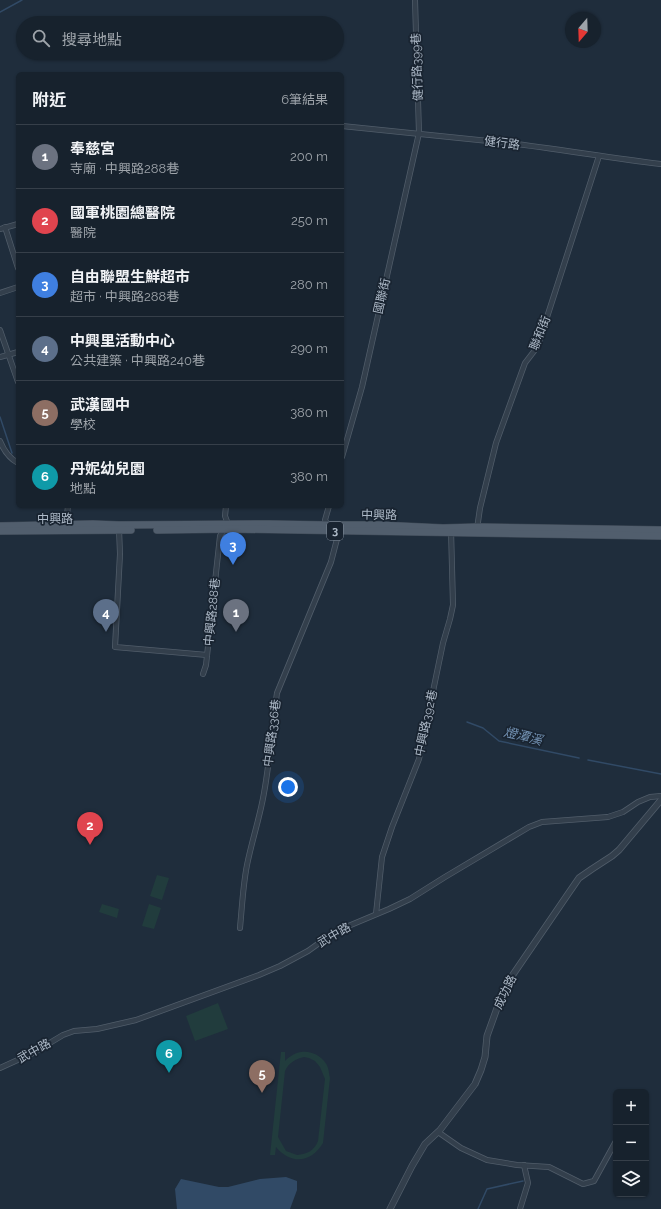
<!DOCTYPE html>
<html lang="zh-TW">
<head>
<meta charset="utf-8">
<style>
	:root { --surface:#17222d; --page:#242f39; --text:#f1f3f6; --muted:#9ea4aa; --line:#363f49; --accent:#7cb7ff }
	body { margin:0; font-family:Raleway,"Noto Sans TC",sans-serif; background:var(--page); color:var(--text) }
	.controls { position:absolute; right:12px; bottom:12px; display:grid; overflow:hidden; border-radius:6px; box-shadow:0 1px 3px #0004 }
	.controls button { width:36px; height:36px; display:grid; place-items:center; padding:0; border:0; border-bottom:1px solid var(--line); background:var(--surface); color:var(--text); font:20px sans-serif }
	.compass { position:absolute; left:565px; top:12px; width:36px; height:36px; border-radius:50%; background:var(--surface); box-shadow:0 1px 3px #0004; rotate:199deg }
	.you { position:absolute; left:288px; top:787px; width:14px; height:14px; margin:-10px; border:3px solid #fff; border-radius:50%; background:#1a73e8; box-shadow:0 0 0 6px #1a73e833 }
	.badge { display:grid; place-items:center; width:26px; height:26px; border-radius:50%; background:var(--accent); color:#fff; font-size:13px; font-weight:700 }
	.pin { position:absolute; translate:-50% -33px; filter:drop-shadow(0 1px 2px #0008) }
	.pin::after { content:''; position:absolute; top:21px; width:14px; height:12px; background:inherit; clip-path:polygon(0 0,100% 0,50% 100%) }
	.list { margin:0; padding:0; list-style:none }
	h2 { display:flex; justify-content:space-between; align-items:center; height:52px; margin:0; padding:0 16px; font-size:17px }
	h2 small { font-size:13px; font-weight:400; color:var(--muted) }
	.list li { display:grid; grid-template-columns:26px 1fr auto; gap:12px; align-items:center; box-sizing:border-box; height:64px; padding:0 16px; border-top:1px solid var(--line) }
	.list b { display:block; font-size:15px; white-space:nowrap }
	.list p { margin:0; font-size:13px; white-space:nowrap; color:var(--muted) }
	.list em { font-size:13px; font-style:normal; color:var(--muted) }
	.icon { flex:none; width:22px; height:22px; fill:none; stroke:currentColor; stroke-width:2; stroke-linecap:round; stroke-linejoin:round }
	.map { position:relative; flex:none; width:661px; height:1209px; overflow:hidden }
	.search { position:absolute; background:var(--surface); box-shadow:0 1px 3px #0004; left:16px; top:16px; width:328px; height:44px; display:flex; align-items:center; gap:10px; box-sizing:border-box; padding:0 14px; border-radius:22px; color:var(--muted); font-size:15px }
	.panel { position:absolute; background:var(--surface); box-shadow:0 1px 3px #0004; left:16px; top:72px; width:328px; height:436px; border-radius:6px }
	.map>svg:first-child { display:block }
	.green { fill:#213c3d; fill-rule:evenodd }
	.water { fill:#314a66 }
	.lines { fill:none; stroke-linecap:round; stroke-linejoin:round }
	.stream { stroke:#314a66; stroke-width:1.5 }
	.minor-casing { stroke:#515d6a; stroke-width:6 }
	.tertiary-casing { stroke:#515d6a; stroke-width:7 }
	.primary-casing { stroke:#3d4855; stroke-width:8 }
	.minor { stroke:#333f4c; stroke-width:4.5 }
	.tertiary { stroke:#333f4c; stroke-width:5.5 }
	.primary { stroke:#515e6d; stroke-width:7 }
	.labels { text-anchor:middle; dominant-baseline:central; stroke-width:3.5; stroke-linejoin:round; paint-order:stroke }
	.shield { fill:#192431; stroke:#818d9b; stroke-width:1 }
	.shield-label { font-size:11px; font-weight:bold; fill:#aebac8 }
	.street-label { font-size:12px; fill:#aebac8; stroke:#192431 }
	.water-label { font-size:13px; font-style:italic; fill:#7392b3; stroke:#192431 }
</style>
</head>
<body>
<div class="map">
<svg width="661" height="1209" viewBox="0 0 661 1209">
	<rect width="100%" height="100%" fill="#1f2d3c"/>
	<g class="green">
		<polygon points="157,875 169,878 162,900 150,896"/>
		<polygon points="102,904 119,909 117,918 99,912"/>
		<polygon points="149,904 161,908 154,929 142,926"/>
		<polygon points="218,1003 228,1029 195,1041 186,1016"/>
		<path d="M281 1052H285V1061C289 1057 294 1053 301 1052 311 1050 325 1057 328 1068 329 1071 329 1075 330 1078L323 1143C311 1163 291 1165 276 1147L275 1155H270ZM304 1057 309 1058 315 1061 320 1067 325 1079 318 1141C314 1151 307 1154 297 1155L286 1151 278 1137 285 1071C289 1062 296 1059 304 1057Z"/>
	</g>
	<polygon class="water" points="286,1177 297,1181 297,1190 290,1209 177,1209 175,1189 181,1179 219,1187 228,1187 260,1179"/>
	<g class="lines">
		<g class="stream">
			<polyline points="0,12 22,0"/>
			<polyline points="0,417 12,453"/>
			<polyline points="467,722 483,728 499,741 579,758"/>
			<polyline points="588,760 661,774"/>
			<polyline points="478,1209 487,1189 523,1181"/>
		</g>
		<defs>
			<g id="minor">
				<path d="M342 126C397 132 453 137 508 143 559 149 610 158 661 164"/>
				<polyline points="5,227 18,268"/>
				<polyline points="0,229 18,224"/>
				<polyline points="0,293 18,287"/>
				<polyline points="0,330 18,382"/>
				<polyline points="0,357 18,352"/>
				<path d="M0 441C4 451 9 458 18 463"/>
				<polyline points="342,457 362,387 419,133 415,0"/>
				<polyline points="66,524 68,506"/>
				<polyline points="119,529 120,554 115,647 207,655"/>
				<polyline points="477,529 480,508 496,443 525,363 535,350 538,345 599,156"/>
				<polyline points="203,674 206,665 220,536 228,524 225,516 226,506"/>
				<polyline points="376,914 382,857 392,827 419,759 443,643 450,619 453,605 451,530"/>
				<path d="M240 928C242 907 243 885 247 865 252 840 260 817 264 793 270 760 272 727 277 693L331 562 337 539 328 525 325 520 329 506"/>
				<polyline points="0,1068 33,1053 63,1035 74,1031 97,1029 136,1020 259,975 280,966 308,951 329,936 346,927 389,909 410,899 445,877 529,827 542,822 608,817 623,812 638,802 650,797 661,796"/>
				<polyline points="438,1132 461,1148 487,1160 517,1165 549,1167 583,1184 594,1181 616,1141"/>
				<polyline points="520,1209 528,1183 524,1165"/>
			</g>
			<polyline id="tertiary" points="390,1209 412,1166 425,1144 440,1130 475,1084 481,1070 485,1057 487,1036 501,997 512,976 568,894 579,878 592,869 612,856 619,850 661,800"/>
			<g id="primary">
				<polyline points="0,526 93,524 119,525 270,524 328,525 379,525 443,528 478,527 661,530"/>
				<polyline points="157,530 231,529 661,536"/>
				<polyline points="0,531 131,530"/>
			</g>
		</defs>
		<use href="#minor" class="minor-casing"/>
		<use href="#tertiary" class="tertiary-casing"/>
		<use href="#primary" class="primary-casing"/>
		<use href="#minor" class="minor"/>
		<use href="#tertiary" class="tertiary"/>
		<use href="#primary" class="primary"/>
	</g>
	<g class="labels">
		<rect class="shield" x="327" y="522" width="16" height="18" rx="3"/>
		<g class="shield-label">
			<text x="335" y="531">3</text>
		</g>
		<g class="street-label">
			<text transform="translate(417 67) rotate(-92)">健行路399巷</text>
			<text transform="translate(502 143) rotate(7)">健行路</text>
			<text transform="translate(382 296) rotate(-77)">國聯街</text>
			<text transform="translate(540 333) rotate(-68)">聯和街</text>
			<text transform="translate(379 515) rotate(1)">中興路</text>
			<text x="55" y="519">中興路</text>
			<text transform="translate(212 612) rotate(-84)">中興路288巷</text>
			<text transform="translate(426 723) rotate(-78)">中興路392巷</text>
			<text transform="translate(272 733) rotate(-83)">中興路336巷</text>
			<text transform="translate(334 935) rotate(-30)">武中路</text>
			<text transform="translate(505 992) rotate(-64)">成功路</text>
			<text transform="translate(34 1051) rotate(-29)">武中路</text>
		</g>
		<g class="water-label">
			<text transform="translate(523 736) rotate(14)">燈潭溪</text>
		</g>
	</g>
</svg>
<div class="controls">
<button>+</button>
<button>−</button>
<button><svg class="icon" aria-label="layers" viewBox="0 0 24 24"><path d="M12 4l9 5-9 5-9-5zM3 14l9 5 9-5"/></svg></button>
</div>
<svg class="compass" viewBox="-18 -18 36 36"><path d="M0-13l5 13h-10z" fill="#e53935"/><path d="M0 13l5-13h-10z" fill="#9ea4aa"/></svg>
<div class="you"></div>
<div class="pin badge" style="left:236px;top:632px;background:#6b7280">1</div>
<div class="pin badge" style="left:90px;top:845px;background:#e0444e">2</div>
<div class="pin badge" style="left:233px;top:565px;background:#3f7fe0">3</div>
<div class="pin badge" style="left:106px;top:632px;background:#5c6f8a">4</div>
<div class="pin badge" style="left:262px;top:1093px;background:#8d6e63">5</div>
<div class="pin badge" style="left:169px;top:1073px;background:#0f9aa8">6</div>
<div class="search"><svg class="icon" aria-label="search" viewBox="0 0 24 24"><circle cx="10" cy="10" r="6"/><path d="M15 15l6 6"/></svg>搜尋地點</div>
<section class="panel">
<h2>附近<small>6筆結果</small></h2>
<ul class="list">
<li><span class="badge" style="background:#6b7280">1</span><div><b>奉慈宮</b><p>寺廟 · 中興路288巷</p></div><em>200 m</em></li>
<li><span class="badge" style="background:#e0444e">2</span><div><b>國軍桃園總醫院</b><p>醫院</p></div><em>250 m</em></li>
<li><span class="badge" style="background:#3f7fe0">3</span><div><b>自由聯盟生鮮超市</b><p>超市 · 中興路288巷</p></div><em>280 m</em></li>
<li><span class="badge" style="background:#5c6f8a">4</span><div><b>中興里活動中心</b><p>公共建築 · 中興路240巷</p></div><em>290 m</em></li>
<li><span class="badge" style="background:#8d6e63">5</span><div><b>武漢國中</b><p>學校</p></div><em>380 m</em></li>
<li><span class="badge" style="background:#0f9aa8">6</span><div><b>丹妮幼兒園</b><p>地點</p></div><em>380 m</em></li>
</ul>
</section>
</div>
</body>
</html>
